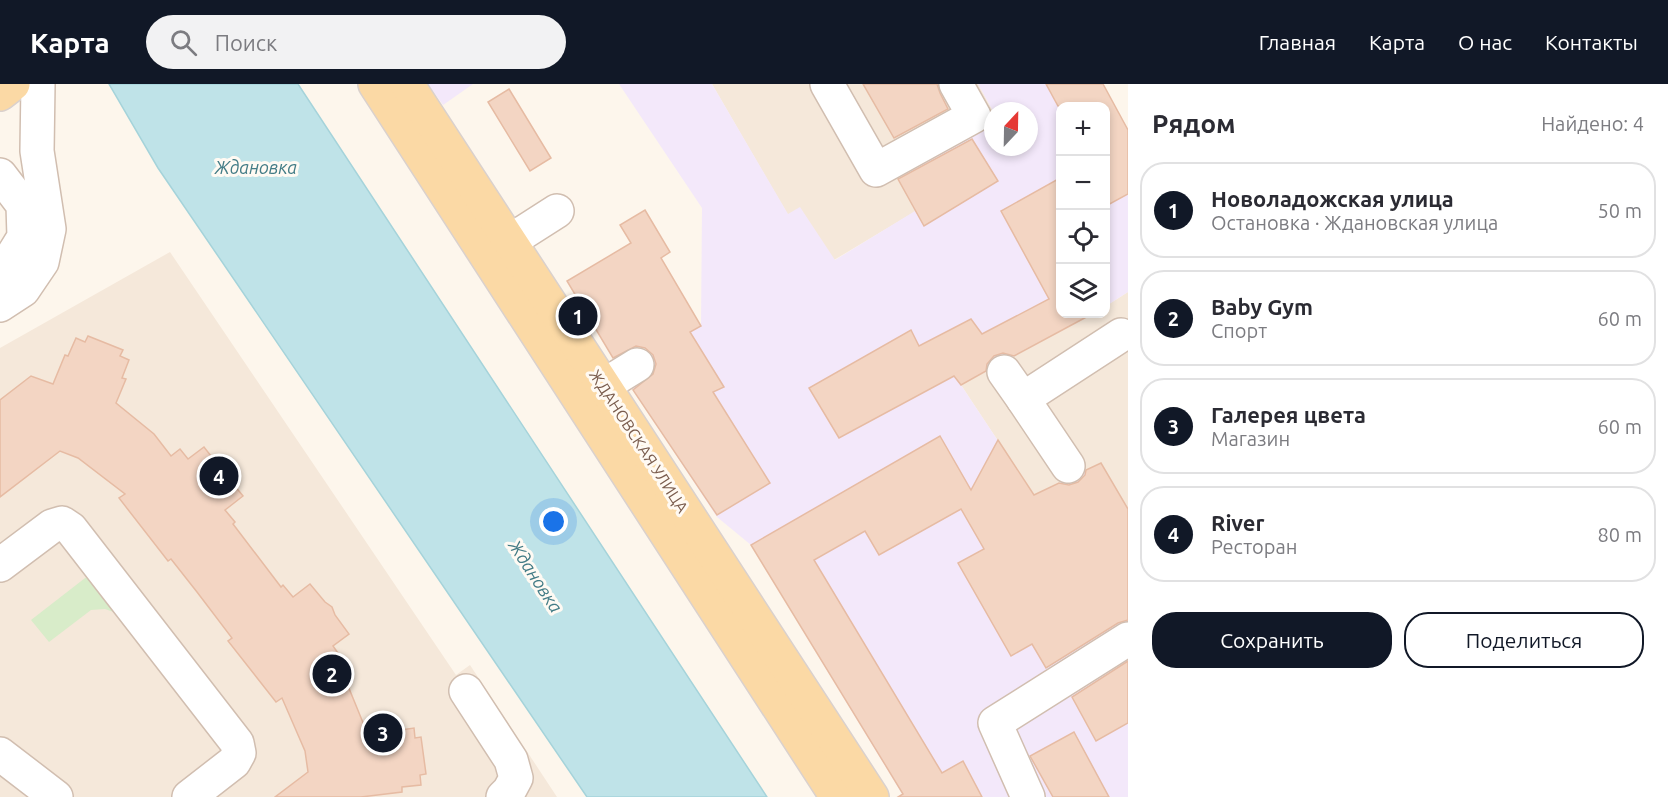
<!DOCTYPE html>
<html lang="ru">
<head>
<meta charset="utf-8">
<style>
	:root { --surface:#fff; --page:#f2f2f3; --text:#2b2b33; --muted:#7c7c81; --line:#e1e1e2; --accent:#111827 }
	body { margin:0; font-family:Ubuntu,sans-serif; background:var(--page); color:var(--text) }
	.controls { position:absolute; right:18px; top:18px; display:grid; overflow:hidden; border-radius:12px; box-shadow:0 3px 9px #0003 }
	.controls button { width:54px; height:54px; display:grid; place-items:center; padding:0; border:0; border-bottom:2px solid var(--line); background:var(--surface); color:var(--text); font:30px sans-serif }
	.compass { position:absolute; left:984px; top:18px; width:54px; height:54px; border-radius:50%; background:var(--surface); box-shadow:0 3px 9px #0003; rotate:22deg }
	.you { position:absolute; left:554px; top:438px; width:21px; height:21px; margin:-15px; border:4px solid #fff; border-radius:50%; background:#1a73e8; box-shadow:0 0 0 9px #1a73e833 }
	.badge { display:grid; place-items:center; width:39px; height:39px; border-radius:50%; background:var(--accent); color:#fff; font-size:20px; font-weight:700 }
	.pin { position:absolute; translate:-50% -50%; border:3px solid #fff; box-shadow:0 2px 6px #0006 }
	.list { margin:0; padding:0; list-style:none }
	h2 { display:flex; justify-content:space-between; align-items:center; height:78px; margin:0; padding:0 24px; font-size:26px }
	h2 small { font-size:20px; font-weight:400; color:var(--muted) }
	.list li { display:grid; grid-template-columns:39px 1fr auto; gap:18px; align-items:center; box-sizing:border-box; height:96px; margin:0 12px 12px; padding:0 12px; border:2px solid var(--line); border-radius:24px }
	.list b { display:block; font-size:22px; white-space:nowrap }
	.list p { margin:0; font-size:20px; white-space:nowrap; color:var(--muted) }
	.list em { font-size:20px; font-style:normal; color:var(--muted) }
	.actions { display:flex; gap:12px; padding:18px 24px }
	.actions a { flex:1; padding:14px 0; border:2px solid var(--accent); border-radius:24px; text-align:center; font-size:21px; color:var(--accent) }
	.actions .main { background:var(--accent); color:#fff }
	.icon { flex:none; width:33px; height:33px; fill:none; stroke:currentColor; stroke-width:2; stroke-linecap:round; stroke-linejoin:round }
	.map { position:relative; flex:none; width:1128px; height:713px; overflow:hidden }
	header { display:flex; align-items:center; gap:36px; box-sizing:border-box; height:84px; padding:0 30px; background:var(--accent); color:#fff }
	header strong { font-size:28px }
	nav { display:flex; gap:33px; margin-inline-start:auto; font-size:21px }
	.search { width:420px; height:54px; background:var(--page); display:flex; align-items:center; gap:15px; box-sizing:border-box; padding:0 21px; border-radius:33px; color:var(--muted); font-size:22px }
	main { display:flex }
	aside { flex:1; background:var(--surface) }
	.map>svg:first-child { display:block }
	.residential { fill:#f5e8da }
	.education { fill:#f3e8fa }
	.green { fill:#d8ecc9 }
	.water { fill:#bfe3e8; stroke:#a5d3da; stroke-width:1.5 }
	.building { fill:#f3d5c3; stroke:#e6bba3; stroke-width:1.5 }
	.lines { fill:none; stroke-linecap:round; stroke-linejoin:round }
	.minor-casing { stroke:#d1beb0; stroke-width:36 }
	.major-casing { stroke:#dad1cd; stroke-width:36 }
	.minor { stroke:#fff; stroke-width:33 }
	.major { stroke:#fbd9a5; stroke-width:33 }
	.labels { text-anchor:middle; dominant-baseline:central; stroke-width:6; stroke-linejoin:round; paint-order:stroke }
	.street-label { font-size:16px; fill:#7a5c4d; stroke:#fffaf3 }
	.water-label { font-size:18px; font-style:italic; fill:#437c86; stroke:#fffaf3 }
</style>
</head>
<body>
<header>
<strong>Карта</strong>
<div class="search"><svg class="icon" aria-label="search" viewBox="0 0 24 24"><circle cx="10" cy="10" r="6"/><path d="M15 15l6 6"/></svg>Поиск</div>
<nav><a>Главная</a><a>Карта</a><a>О нас</a><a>Контакты</a></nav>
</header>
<main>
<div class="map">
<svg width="1128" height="713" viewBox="0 0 1128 713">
	<rect width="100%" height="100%" fill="#fdf6ec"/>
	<g class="residential">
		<polygon points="712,0 978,0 993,27 993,36 968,48 898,93 916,127 834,176 800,124 788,131"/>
		<polygon points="170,168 456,591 470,581 557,713 0,713 0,264"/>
		<polygon points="1128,208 1128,425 1101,379 1034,411 961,301 1092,230 1106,230 1106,222"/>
	</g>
	<g class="education">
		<polygon points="428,0 473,0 443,21"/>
		<polygon points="619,0 712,0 788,130 800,123 835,176 915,127 897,93 968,48 993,36 993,63 1029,63 1029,27 993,27 978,0 1103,0 1128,46 1128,208 1106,222 1106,22 1060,22 1060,230 1092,230 961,301 1034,411 1101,379 1128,425 1128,713 904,713 751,461 717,433 622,289 701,242 702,124"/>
	</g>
	<polygon class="green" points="89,491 119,530 105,525 91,526 49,558 31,536"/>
	<polygon class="water" points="109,0 298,0 767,713 587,713 158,84"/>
	<g class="building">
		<polygon points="863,0 937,0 940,9 948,25 894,54"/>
		<polygon points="1046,0 1103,0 1128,46 1128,110 1106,122 1106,22 1058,22"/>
		<polygon points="509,5 551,74 530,87 488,18"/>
		<polygon points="972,55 998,97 924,142 898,95"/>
		<polygon points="1060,94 1060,230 1092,230 1014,272 1003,269 994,272 987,280 986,287 961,301 954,292 839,354 809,304 911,246 919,262 971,235 982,250 1049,215 1001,127"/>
		<polygon points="645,126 670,168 661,174 701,242 690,248 724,303 713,308 770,399 717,431 633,306 653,290 656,280 653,271 645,264 636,262 613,274 567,197 631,159 620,141"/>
		<polygon points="88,252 123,266 120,272 129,276 122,294 126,295 116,319 154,350 171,372 180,365 188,375 204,363 218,381 226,386 229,395 243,412 225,426 235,438 233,440 281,503 283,501 293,513 310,500 325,518 332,523 335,531 349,550 333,562 340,572 331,580 348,602 366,646 393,642 394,647 414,644 415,654 421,653 426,690 420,691 421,701 402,703 402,708 361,713 275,713 308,688 305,667 282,614 276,618 228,557 232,554 197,508 171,475 168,477 119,414 125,410 78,374 60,367 0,413 0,316 31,292 53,300 65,271 68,272 76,254 85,258"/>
		<polygon points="940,352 971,406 998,356 1034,411 1059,399 1069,401 1078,398 1085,391 1086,386 1101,379 1128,425 1128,536 1118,539 1046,584 1032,560 1011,572 958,479 984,465 961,425 879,471 865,447 814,476 942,689 963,677 982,713 898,713 903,710 751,461"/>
		<polygon points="1128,577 1128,639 1096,657 1072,613"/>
		<polygon points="1074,648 1109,713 1053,713 1030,672"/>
	</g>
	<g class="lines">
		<defs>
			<g id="minor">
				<polyline points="827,0 876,86 974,32 956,0"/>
				<polyline points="0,91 23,121 24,153 5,184 0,187"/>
				<polyline points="510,157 557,127"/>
				<polyline points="0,221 23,206 42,178 49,145 37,67 38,0"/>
				<polyline points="1004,288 1023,315 1121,251"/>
				<polyline points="603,302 637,281"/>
				<polyline points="1023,315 1068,382"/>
				<polyline points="0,481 52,442 62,439 71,445 237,659 239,669 234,678 189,713"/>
				<polyline points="466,607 511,676 516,694 509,707 503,713"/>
				<polyline points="0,670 56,713"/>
				<polyline points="1028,713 995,639 1128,555"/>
			</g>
			<g id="major">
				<polyline points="375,0 837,713"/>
				<polyline points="407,0 872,713"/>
				<polyline points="0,10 13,0"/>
			</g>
		</defs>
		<use href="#minor" class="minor-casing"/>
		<use href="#major" class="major-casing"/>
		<use href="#minor" class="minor"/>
		<use href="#major" class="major"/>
	</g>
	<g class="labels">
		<g class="street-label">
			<text transform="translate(639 357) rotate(57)">ЖДАНОВСКАЯ УЛИЦА</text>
		</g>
		<g class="water-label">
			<text x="256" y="83">Ждановка</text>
			<text transform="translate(536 492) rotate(57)">Ждановка</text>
		</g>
	</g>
</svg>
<div class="controls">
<button>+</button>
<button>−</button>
<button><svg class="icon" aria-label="locate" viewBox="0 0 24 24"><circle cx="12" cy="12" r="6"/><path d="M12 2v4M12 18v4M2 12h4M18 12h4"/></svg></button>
<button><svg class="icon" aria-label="layers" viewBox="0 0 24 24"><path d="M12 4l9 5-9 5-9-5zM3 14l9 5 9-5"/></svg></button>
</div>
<svg class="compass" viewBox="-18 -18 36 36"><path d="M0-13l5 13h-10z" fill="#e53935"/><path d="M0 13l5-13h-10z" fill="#7c7c81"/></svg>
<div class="you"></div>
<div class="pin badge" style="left:578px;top:232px">1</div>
<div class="pin badge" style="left:332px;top:590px">2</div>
<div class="pin badge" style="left:383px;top:649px">3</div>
<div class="pin badge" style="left:219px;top:392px">4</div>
</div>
<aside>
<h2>Рядом<small>Найдено: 4</small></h2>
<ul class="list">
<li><span class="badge">1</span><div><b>Новоладожская улица</b><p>Остановка · Ждановская улица</p></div><em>50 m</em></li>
<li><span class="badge">2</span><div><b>Baby Gym</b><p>Спорт</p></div><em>60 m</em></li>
<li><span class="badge">3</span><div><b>Галерея цвета</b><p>Магазин</p></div><em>60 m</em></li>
<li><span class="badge">4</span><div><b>River</b><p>Ресторан</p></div><em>80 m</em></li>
</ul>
<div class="actions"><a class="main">Сохранить</a><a>Поделиться</a></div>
</aside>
</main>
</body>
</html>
